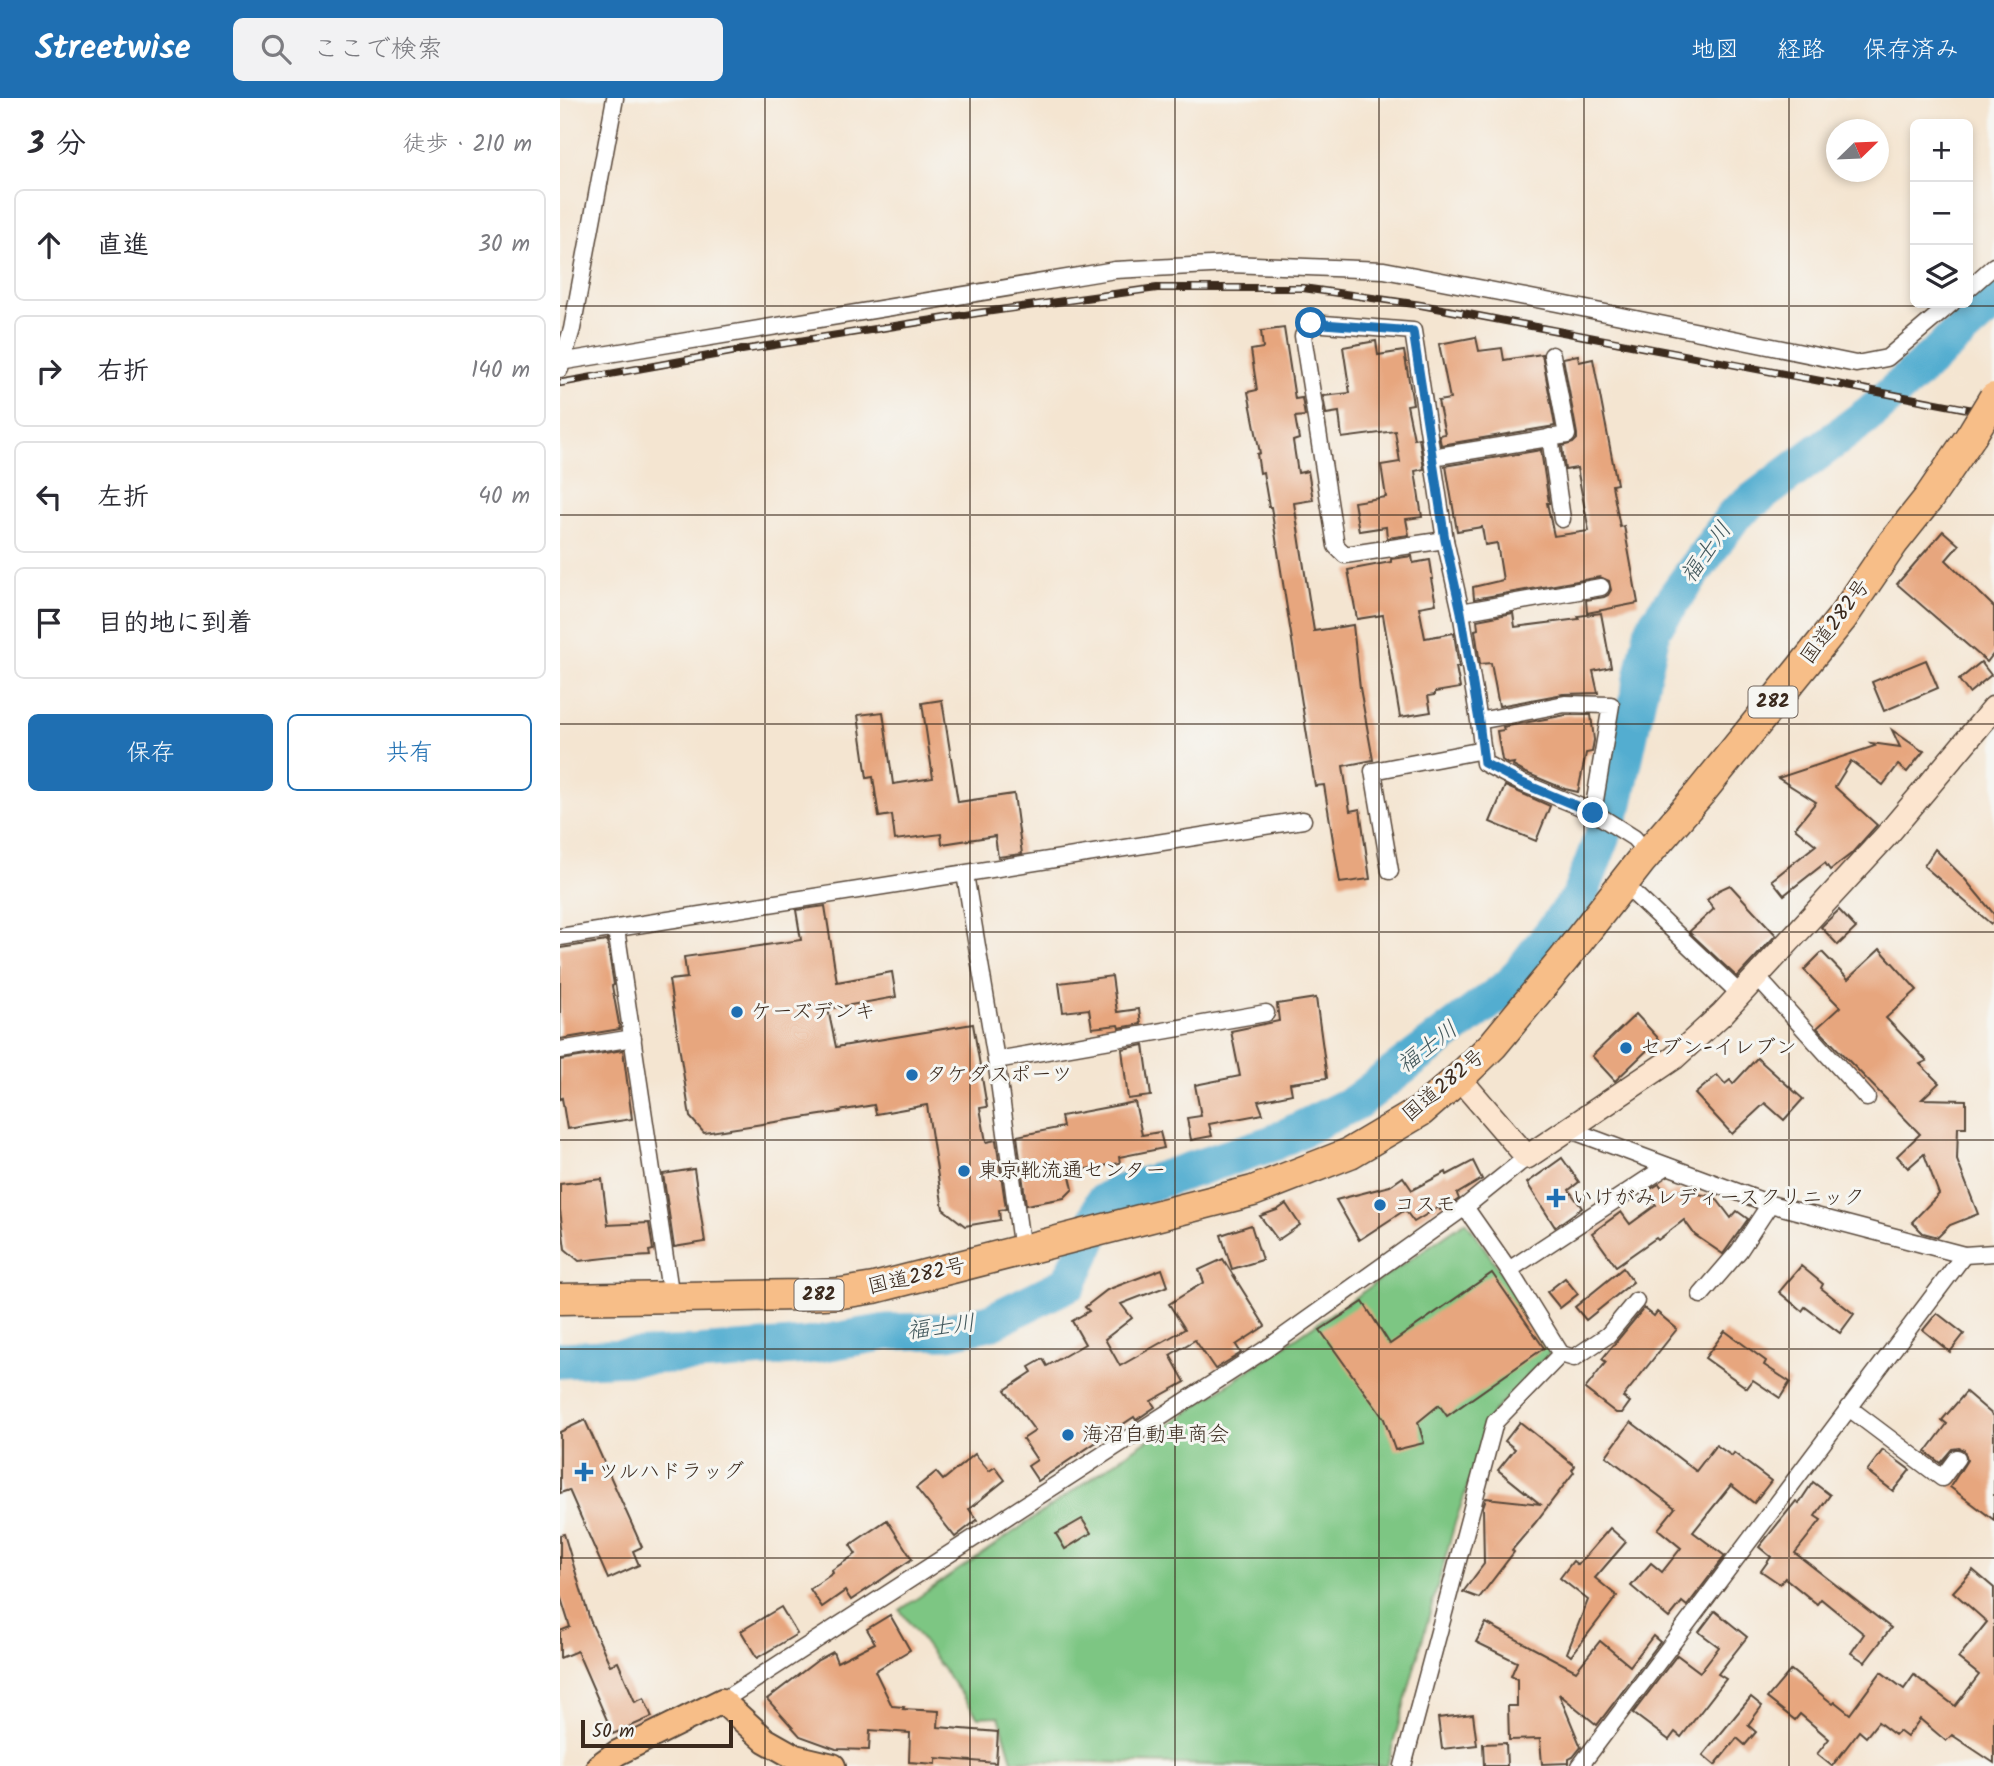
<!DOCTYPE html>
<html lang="ja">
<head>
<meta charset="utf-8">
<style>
	:root { --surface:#fff; --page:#f2f2f3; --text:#2b2b33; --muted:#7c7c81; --line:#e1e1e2; --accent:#1f6fb2 }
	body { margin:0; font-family:Kalam,"Klee One",sans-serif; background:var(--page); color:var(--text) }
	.controls { position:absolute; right:21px; top:21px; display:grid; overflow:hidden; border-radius:10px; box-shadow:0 4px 10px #0003 }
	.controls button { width:63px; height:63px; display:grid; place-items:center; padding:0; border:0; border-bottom:2px solid var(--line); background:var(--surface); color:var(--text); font:35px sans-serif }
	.compass { position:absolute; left:1266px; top:21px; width:63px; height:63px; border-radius:50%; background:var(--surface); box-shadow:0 4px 10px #0003; rotate:67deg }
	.scale { position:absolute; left:21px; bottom:18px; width:152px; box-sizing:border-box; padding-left:7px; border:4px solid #3b2a1e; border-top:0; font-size:19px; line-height:24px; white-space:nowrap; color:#3b2a1e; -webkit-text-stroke:5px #f6f6f2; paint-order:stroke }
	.stop { position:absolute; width:21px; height:21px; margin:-16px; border:5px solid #1f6fb2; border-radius:50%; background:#fff }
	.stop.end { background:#1f6fb2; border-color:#fff; box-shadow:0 2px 7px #0008 }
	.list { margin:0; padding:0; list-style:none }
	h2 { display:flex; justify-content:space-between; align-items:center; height:91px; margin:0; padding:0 28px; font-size:30px }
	h2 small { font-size:23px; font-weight:400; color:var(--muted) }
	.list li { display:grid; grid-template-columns:46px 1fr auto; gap:21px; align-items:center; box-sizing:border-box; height:112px; margin:0 14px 14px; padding:0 14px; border:2px solid var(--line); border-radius:10px }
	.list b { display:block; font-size:26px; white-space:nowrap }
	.list em { font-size:23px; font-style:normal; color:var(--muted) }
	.actions { display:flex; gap:14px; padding:21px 28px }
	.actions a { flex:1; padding:16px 0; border:2px solid var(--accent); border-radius:10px; text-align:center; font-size:24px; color:var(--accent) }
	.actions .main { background:var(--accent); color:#fff }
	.icon { flex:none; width:38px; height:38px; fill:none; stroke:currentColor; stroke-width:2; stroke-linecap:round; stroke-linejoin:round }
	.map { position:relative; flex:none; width:1434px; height:1668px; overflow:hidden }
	header { display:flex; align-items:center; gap:42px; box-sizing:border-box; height:98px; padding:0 35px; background:var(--accent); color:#fff }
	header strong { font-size:33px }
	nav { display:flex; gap:38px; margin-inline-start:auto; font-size:24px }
	.search { width:490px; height:63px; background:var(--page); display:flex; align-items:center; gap:18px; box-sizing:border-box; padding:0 24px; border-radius:10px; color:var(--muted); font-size:26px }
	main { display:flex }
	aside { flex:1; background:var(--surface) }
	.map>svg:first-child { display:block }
	.green { fill:#7dc683; stroke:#5c7850; stroke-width:2 }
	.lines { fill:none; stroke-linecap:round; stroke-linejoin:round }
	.river { stroke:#53add0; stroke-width:37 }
	.building { fill:#e7a67e }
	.street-casing { stroke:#574639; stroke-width:19 }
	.secondary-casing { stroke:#574639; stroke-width:26 }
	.primary-casing { stroke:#574639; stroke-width:28 }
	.highway-casing { stroke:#574639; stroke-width:33 }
	.street { stroke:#fff; stroke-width:16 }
	.secondary { stroke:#fce5cf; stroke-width:23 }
	.primary { stroke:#f7be88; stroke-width:24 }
	.highway { stroke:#f7be88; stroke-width:30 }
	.rail-casing { stroke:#3b2a1e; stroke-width:8 }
	.rail { stroke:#f6f6f2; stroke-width:5; stroke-dasharray:16; stroke-linecap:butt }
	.highway-bridge-casing { stroke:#574639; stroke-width:33; stroke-linecap:butt }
	.highway-bridge { stroke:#f7be88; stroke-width:30 }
	.route { stroke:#1f6fb2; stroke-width:9 }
	.grid { fill:none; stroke:#3b2a1e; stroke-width:2; stroke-opacity:0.55 }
	.poi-dot { fill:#1f6fb2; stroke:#f6f6f2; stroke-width:2.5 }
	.labels { text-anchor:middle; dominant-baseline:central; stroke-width:6; stroke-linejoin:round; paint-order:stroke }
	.shield { fill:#f6f6f2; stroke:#73675e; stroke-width:2 }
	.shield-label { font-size:19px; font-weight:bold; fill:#3b2a1e }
	.street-label { font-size:21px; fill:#3b2a1e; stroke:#f6f6f2 }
	.poi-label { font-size:21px; fill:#3b2a1e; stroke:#f6f6f2; text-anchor:start }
	.water-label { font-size:23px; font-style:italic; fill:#43585c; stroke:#f6f6f2 }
</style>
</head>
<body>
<header>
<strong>Streetwise</strong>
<div class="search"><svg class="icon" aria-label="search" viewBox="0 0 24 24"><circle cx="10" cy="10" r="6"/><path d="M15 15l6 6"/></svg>ここで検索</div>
<nav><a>地図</a><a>経路</a><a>保存済み</a></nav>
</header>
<main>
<aside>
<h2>3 分<small>徒歩 · 210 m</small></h2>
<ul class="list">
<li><svg class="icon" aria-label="ahead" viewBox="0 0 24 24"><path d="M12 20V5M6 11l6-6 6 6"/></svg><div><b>直進</b></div><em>30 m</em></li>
<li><svg class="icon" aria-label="right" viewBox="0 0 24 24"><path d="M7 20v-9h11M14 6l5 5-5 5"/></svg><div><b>右折</b></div><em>140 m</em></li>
<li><svg class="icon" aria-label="left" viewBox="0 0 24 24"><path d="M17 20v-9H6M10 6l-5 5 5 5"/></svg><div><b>左折</b></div><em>40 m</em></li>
<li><svg class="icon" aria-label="arrive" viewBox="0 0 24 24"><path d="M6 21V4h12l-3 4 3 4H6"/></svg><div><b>目的地に到着</b></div></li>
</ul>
<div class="actions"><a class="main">保存</a><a>共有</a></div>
</aside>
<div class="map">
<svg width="1434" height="1668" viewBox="0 0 1434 1668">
	<rect width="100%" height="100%" fill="#f6f6f2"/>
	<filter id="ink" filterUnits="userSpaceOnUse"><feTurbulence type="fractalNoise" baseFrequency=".0143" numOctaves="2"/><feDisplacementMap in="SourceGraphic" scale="14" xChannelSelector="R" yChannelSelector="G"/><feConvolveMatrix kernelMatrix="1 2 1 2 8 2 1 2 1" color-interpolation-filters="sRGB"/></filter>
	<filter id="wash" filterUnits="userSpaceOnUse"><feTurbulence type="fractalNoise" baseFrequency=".00686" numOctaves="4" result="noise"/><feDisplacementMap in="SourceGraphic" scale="28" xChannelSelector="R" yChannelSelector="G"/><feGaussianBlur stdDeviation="1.57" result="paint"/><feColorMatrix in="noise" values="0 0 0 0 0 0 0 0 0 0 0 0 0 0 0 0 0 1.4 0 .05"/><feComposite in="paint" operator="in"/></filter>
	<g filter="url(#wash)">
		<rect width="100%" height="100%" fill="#f4e5d1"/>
		<polygon class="green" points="906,1123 994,1251 933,1314 895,1425 827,1668 702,1668 452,1662 439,1618 418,1619 340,1512"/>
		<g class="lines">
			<polyline class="river" points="0,1262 136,1256 246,1248 327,1234 388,1233 430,1224 509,1185 532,1135 543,1104 554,1097 713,1045 796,1004 952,886 1019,800 1055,705 1093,530 1175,416 1313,313 1434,204"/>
		</g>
		<g id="blocks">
			<g class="building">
				<polygon points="724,230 735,301 742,300 745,318 735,319 739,341 733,343 738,375 748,373 753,402 734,405 754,533 793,527 800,590 813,662 783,668 790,713 800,711 810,781 780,785 764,687 755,688 711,409 709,409 703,374 700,375 697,356 700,355 688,294 697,292 691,252 703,250 701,233"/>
				<polygon points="916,239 919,253 942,250 944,262 982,256 995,328 881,347 879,337 885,336 878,303 890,301 879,246"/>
				<polygon points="816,243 818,257 844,253 853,306 847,307 854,341 859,340 864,371 855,373 862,419 846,421 849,437 827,440 826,429 799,433 794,404 826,399 821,367 840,364 835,333 782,340 779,314 766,316 763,298 790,295 783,249"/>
				<polygon points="1018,257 1019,264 1033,261 1057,386 1052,387 1060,429 1064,428 1078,505 1027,515 1026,502 1044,499 1048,497 1051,492 1049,483 1040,479 914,501 913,489 943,482 937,445 925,447 922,429 897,433 886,368 884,368 981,352 989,405 987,405 994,438 1029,433 1017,370 1005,372 1002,348 1013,345 1017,341 1017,336 1003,260"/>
				<polygon points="1383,433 1399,447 1386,462 1434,509 1434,555 1427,564 1337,486"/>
				<polygon points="852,458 853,465 870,462 873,481 871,481 876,506 859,509 865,540 894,535 899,569 896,569 900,590 875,594 875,597 868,598 871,614 840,619 823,517 797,521 788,472 831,464 831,461"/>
				<polygon points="953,515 955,529 1019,521 1018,518 1041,515 1051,569 1033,573 1038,595 1003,596 939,608 931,565 920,566 915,532 918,531 917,522"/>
				<polygon points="1366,562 1378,590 1324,613 1312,584"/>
				<polygon points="1421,564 1431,577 1409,595 1399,582"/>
				<polygon points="382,602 398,704 454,696 462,756 438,759 435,738 382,746 381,736 335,742 332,717 319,719 313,679 307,680 298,617 323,614 333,686 373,680 362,605"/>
				<polygon points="1006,617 1031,617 1034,642 1032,654 1026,655 1018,694 1005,691 964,674 953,668 954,665 948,666 942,662 937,633 944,632 943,629"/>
				<polygon points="1332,632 1361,652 1364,653 1347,674 1338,667 1323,687 1291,663 1275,689 1317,727 1291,756 1270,772 1265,765 1224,797 1212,782 1256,747 1235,730 1256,704 1218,680 1315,648 1311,645 1340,649"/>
				<polygon points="945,688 990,708 976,743 930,724"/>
				<polygon points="1375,751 1404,780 1434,816 1434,823 1431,826 1364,768"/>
				<polygon points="1170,787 1216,837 1177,879 1129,834 1154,811 1147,802 1159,792"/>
				<polygon points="265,808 277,884 332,874 336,899 268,911 276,949 413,926 427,1009 420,1010 426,1044 436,1042 446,1111 439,1112 440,1122 405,1128 383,1111 367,1007 316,1016 314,1007 279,1013 280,1014 144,1035 130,1019 109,882 127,880 124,859 241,842 236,812"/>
				<polygon points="1279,812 1296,830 1278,847 1261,829"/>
				<polygon points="47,843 54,887 52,888 60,931 0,941 0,850"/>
				<polygon points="1320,851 1357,892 1326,920 1367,963 1360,966 1379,985 1362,1001 1406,1002 1406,1029 1398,1029 1397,1062 1418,1116 1390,1127 1378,1139 1363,1135 1352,1124 1379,1096 1364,1056 1348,1070 1337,1058 1360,1036 1257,930 1280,909 1244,872 1262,854 1288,881"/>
				<polygon points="552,878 557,914 579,911 581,926 559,930 558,927 532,930 529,911 503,914 499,885"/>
				<polygon points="756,900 767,980 730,985 732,996 698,1003 703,1016 649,1026 652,1038 631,1042 627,1020 641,1018 635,987 680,978 671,933 719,923 717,906"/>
				<polygon points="1076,916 1099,941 1055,983 1032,958"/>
				<polygon points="584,947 591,998 568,1001 562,951"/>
				<polygon points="63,952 72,1021 7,1031 2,1000 0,1001 0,962"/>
				<polygon points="1197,960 1243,1001 1224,1022 1205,1005 1172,1036 1135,996 1157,977 1165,986 1170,982 1173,986"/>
				<polygon points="575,1004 582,1037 600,1034 604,1050 559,1059 560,1065 509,1074 513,1091 504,1100 466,1107 457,1038 503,1029 501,1018"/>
				<polygon points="1002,1060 1019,1084 1009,1092 1022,1110 995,1129 967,1085"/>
				<polygon points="913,1063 922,1081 897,1096 899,1101 887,1109 880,1112 879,1109 854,1124 845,1112 799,1142 776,1102 830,1088 843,1079 852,1092 886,1074 887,1077"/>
				<polygon points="134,1071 145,1144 114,1149 103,1076"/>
				<polygon points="42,1081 48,1127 89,1125 93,1152 89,1153 90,1158 54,1160 54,1159 19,1163 5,1151 0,1112 0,1086"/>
				<polygon points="1099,1086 1108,1097 1115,1092 1155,1099 1171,1120 1177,1113 1188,1121 1163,1156 1135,1137 1124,1122 1098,1142 1096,1140 1056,1168 1032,1135 1061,1114 1070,1126 1096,1107 1086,1094"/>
				<polygon points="726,1106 740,1127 718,1142 700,1118 717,1112"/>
				<polygon points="691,1127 702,1162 672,1171 661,1137"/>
				<polygon points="663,1161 705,1228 676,1247 681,1255 655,1271 635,1242 610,1257 625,1284 591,1303 595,1309 576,1322 574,1319 478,1383 468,1368 477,1362 463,1341 475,1333 445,1292 472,1274 469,1269 483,1261 487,1268 525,1246 512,1223 529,1213 525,1209 547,1192 602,1171 608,1188 561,1206 572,1220 545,1241 560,1268 625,1231 609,1206 644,1184 639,1172"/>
				<polygon points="1241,1168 1263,1186 1261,1190 1294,1216 1280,1235 1245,1209 1242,1213 1219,1194"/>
				<polygon points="1063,1170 1073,1184 1026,1222 1015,1209"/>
				<polygon points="932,1175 984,1250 887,1318 879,1307 858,1324 864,1345 835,1352 824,1321 760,1232 803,1204 830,1246"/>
				<polygon points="1005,1180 1018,1196 1000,1210 987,1194"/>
				<polygon points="1084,1210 1094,1218 1097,1214 1117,1231 1063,1299 1070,1304 1062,1315 1056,1315 1025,1291 1046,1264 1042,1261"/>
				<polygon points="1377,1215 1404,1236 1390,1254 1363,1232"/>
				<polygon points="1165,1233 1206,1263 1204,1267 1230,1284 1220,1300 1193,1282 1187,1290 1145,1260"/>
				<polygon points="1406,1294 1434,1318 1434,1422 1390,1389 1407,1362 1404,1352 1399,1350 1392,1351 1380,1365 1366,1354 1387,1326 1382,1322"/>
				<polygon points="25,1322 82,1449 73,1453 79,1467 48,1481 9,1392 0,1395 0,1334"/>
				<polygon points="960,1324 1015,1368 1012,1372 1014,1374 975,1425 952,1452 954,1454 919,1500 903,1494 924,1466 923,1409 926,1400 980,1406 938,1372 955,1351 945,1343"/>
				<polygon points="1071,1324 1136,1373 1156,1347 1172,1358 1174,1355 1211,1383 1194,1405 1171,1387 1133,1434 1165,1458 1127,1508 1122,1504 1109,1520 1071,1488 1091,1465 1102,1474 1121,1450 1098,1431 1115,1410 1046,1358"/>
				<polygon points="1323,1352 1350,1372 1333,1393 1307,1373"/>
				<polygon points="415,1356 429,1373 435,1369 445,1382 409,1411 417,1422 395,1439 356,1390 376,1374 383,1382"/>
				<polygon points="1253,1384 1270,1397 1255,1418 1261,1422 1235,1455 1331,1530 1305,1564 1291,1555 1304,1536 1261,1501 1257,1506 1225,1480 1220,1486 1201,1473 1211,1459 1199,1449 1236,1403 1239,1405"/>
				<polygon points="522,1421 531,1435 505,1451 496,1436"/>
				<polygon points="327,1422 352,1461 291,1502 285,1493 262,1509 250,1491 273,1475 272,1472 296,1456 290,1447"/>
				<polygon points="1050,1430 1066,1444 1035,1480 1057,1498 1011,1558 1007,1555 1028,1502 1000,1480 1013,1463 1018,1467"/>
				<polygon points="4,1436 30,1522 50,1567 58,1564 75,1604 84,1600 92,1619 53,1636 17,1553 0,1560 0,1533 10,1529 0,1497 0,1437"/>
				<polygon points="1413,1472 1434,1490 1434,1665 1392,1637 1386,1643 1360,1621 1347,1639 1339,1633 1335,1637 1318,1624 1306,1639 1299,1633 1272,1668 1257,1656 1269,1641 1240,1616 1235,1622 1207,1600 1231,1572 1273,1606 1275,1604 1290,1616 1321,1574 1344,1591 1354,1577 1395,1608 1419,1577 1398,1560 1427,1524 1393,1494"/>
				<polygon points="221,1509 237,1536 197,1560 181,1533"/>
				<polygon points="1155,1513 1187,1539 1158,1576 1166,1581 1121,1639 1115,1634 1109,1642 1073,1615 1117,1557 1140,1574 1159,1549 1139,1534"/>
				<polygon points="330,1517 350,1552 315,1573 332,1608 344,1609 343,1611 379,1613 378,1629 438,1634 436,1665 376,1660 376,1666 349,1664 350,1635 310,1632 309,1652 276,1651 240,1638 207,1601 258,1562 273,1554 277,1564 315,1545 307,1531"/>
				<polygon points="926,1525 1016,1573 1040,1543 1070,1568 1093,1538 1100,1544 1037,1627 999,1596 1021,1649 1013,1659 1009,1661 1009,1665 982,1666 980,1641 949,1642 948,1608 957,1608 957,1581 951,1578 957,1564 916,1544"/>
				<polygon points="1191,1599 1202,1608 1188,1627 1196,1634 1185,1647 1177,1640 1155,1667 1143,1657"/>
				<polygon points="913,1616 917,1647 882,1651 878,1620"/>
				<polygon points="946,1645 947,1668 924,1668 923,1646"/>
			</g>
		</g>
	</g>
	<g filter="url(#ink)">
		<use href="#blocks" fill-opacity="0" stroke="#574639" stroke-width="2"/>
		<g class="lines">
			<defs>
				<g id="street">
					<polyline points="1408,191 1434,168"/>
					<polygon points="751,225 853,233 885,442 785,457 776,448 743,238"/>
					<polyline points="0,264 555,172 670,166 824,172 997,205 1296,266 1327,260 1392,205"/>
					<polyline points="0,271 12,231 55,0"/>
					<polyline points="990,339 1002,421"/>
					<polyline points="872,359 1007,337 992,257"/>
					<polyline points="885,442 901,514 1041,489"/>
					<polyline points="901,514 919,623 1005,606 1051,607 1033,714 960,684 924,665 919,623"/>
					<polyline points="1033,714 1074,740 1087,755"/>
					<polyline points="830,773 813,673 923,652"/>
					<polyline points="405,776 436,962"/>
					<polyline points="1063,785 1180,896"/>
					<polyline points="56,831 111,1200"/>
					<polyline points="0,839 743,722"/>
					<polyline points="1196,878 1307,1000"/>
					<polyline points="0,952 73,940"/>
					<polyline points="1008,1031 1210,1106 1404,1157 1434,1155"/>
					<polyline points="462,1153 436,962 706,915"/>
					<polyline points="949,1172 1107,1068"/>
					<polyline points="1141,1197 1179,1153 1210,1106"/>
					<polyline points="1001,1256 1014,1260 1048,1237 1076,1203"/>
					<polyline points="1289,1310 1382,1380 1397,1360"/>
					<polyline points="162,1603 706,1251 905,1109 967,1059"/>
					<polyline points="843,1668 935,1324 1001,1256 949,1172 905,1109"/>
					<polyline points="1020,1668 1404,1157"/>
				</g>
				<polyline id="secondary" points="899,980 967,1059 1114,960 1162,916 1327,737 1434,610"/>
				<polyline id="primary" points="39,1668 57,1655 162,1603 205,1642 235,1659 273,1668"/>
				<polyline id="highway" points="0,1201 242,1197 282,1195 314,1190 693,1093 790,1055 861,1013 899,980 933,947 1004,861 1080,764 1140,695 1282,520 1333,445 1368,401 1411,338"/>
			</defs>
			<use href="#street" class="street-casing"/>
			<use href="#secondary" class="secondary-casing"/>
			<use href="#primary" class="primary-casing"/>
			<use href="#highway" class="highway-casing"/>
			<use href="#street" class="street"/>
			<use href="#secondary" class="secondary"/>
			<use href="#primary" class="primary"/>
			<use href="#highway" class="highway"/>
			<defs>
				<polyline id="rail" points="0,285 182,252 418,215 597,190 743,190 861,207 1434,316"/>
			</defs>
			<use href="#rail" class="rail-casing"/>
			<use href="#rail" class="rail"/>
			<defs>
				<polyline id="highway-bridge" points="1411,338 1434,300"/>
			</defs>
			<use href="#highway-bridge" class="highway-bridge-casing"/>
			<use href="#highway-bridge" class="highway-bridge"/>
		</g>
	</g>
	<g class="lines" filter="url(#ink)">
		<polyline class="route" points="751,225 853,233 885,442 901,514 919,623 924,665 960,684 1033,715"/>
	</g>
	<path class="grid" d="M205 0V1668M410 0V1668M615 0V1668M819 0V1668M1024 0V1668M1229 0V1668M0 208H1434M0 417H1434M0 626H1434M0 834H1434M0 1042H1434M0 1251H1434M0 1460H1434"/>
	<g class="poi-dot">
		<circle cx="177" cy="914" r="7"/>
		<circle cx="1066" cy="950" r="7"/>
		<circle cx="352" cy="977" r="7"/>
		<circle cx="404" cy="1073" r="7"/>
		<path d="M992.5 1089.5h7v7h7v7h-7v7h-7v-7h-7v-7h7z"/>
		<circle cx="820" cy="1107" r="7"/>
		<circle cx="508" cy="1337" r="7"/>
		<path d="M20.5 1363.5h7v7h7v7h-7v7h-7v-7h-7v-7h7z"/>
	</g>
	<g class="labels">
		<g class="shield">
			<rect x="1188.5" y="588.5" width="49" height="31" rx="5"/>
			<rect x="234.5" y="1181.5" width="49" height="31" rx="5"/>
		</g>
		<g class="shield-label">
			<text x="1213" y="604">282</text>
			<text x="259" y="1197">282</text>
		</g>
		<g class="street-label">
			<text transform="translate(1276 524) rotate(-53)">国道282号</text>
			<text transform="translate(884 988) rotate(-40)">国道282号</text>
			<text transform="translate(357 1179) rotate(-13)">国道282号</text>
		</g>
		<g class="poi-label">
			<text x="191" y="914">ケーズデンキ</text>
			<text x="1080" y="950">セブン-イレブン</text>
			<text x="366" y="977">タケダスポーツ</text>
			<text x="418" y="1073">東京靴流通センター</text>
			<text x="1012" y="1100">いけがみレディースクリニック</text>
			<text x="834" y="1107">コスモ</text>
			<text x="522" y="1337">海沼自動車商会</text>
			<text x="38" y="1374">ツルハドラッグ</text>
		</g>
		<g class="water-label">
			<text transform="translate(1147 455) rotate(-54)">福士川</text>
			<text transform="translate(868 950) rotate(-37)">福士川</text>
			<text transform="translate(381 1230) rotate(-7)">福士川</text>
		</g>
	</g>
</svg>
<div class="controls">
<button>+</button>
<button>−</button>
<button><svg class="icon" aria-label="layers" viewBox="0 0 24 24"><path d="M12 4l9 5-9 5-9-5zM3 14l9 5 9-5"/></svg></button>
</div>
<svg class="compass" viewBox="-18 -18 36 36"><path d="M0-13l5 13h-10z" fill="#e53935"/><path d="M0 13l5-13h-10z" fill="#7c7c81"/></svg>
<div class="scale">50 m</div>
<div class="stop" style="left:751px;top:225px"></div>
<div class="stop end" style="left:1033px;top:715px"></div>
</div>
</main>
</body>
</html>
